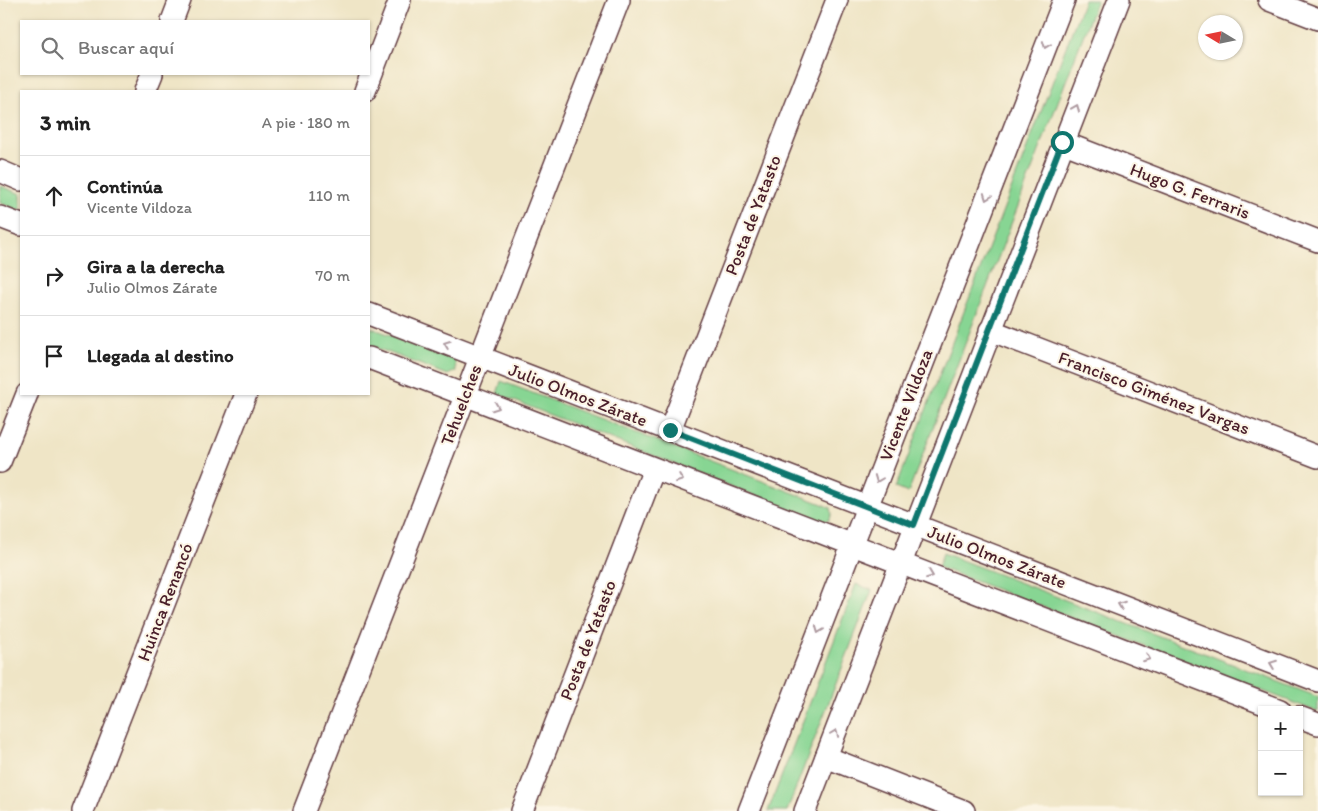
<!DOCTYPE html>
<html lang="es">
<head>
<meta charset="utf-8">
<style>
	:root { --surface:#fff; --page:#f6f6f6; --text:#222; --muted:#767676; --line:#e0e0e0 }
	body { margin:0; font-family:Itim,sans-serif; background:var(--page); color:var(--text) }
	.controls { position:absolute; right:15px; bottom:15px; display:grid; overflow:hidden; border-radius:0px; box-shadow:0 1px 4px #0004 }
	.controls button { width:45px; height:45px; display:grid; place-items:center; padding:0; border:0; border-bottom:1px solid var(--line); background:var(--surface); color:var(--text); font:25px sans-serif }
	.compass { position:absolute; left:1198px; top:15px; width:45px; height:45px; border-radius:50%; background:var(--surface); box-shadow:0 1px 4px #0004; rotate:280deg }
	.stop { position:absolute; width:15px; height:15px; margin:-11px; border:4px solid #0f766e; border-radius:50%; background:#fff }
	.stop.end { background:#0f766e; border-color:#fff; box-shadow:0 1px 5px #0008 }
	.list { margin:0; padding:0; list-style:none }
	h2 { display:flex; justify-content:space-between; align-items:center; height:65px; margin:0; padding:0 20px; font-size:21px }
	h2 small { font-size:16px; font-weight:400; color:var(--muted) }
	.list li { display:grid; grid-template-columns:32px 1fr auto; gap:15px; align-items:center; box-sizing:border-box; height:80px; padding:0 20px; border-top:1px solid var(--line) }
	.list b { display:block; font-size:19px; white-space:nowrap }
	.list p { margin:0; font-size:16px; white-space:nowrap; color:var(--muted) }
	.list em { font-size:16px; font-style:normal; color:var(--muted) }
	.icon { flex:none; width:28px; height:28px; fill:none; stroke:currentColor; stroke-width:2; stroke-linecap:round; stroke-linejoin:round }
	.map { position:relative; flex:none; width:1318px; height:811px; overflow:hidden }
	.search { position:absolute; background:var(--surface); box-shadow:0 1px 4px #0004; left:20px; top:20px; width:350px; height:55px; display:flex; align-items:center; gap:12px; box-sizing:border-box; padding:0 18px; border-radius:0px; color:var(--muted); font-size:19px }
	.panel { position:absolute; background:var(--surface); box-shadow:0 1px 4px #0004; left:20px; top:90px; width:350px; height:305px; border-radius:0px }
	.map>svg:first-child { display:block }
	.green { fill:#87d593; stroke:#687a5f }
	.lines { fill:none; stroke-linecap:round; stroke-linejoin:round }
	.minor-casing { stroke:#633d42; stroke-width:24 }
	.minor { stroke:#fff; stroke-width:21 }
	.oneway { stroke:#ae9aa0 }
	.route { stroke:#0f766e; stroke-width:6 }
	.labels { text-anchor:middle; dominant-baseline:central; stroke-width:4; stroke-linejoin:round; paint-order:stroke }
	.street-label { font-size:18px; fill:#4a1f2b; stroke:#fcf5e5 }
</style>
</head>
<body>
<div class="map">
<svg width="1318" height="811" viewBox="0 0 1318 811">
	<rect width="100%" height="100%" fill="#fcf5e5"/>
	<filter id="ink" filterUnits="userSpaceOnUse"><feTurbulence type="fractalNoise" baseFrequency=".02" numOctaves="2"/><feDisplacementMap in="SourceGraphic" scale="10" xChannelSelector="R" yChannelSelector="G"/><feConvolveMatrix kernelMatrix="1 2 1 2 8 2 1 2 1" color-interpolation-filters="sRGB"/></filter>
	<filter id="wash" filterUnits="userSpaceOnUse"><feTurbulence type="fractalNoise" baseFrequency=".0096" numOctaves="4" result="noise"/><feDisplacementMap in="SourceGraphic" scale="20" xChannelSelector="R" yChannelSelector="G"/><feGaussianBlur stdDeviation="1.12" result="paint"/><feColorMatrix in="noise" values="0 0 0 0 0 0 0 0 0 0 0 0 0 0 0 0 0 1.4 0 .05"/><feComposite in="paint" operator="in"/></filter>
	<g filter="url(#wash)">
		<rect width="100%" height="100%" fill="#efe5c6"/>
		<g class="green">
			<polygon points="1084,0 1097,0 908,493 896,488"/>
			<polygon points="0,186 21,194 21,211 0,203"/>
			<polygon points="369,327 452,358 455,361 456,371 448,375 369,345"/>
			<polygon points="501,381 825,505 831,508 832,514 829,520 822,522 497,394"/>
			<polygon points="943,553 1318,697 1318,712 938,567"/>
			<polygon points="856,584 872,590 787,811 768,811"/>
		</g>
	</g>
	<g filter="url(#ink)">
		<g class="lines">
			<defs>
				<g id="minor">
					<polyline points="1269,0 1318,19"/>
					<polyline points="172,21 180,0"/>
					<polyline points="145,91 152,74"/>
					<polyline points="365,91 400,0"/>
					<polyline points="1062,142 1318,241"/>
					<polyline points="0,171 21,180"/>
					<polyline points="0,217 21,225"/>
					<polyline points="369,314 1318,681"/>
					<polyline points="990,330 1318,457"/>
					<polyline points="369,358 1280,710"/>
					<polyline points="670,430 837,0"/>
					<polyline points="0,462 27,394"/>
					<polyline points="1299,717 1318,724"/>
					<polyline points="826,757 964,811"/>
					<polyline points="83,811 246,394"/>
					<polyline points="304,811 619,0"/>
					<polyline points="522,811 654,469"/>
					<polyline points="749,811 1064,0"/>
					<polyline points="805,811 1119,0"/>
				</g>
			</defs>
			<use href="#minor" class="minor-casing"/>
			<use href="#minor" class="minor"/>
		</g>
		<defs><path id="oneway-chevron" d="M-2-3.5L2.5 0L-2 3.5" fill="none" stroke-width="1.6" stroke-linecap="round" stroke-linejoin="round" transform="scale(1.25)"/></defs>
		<g class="oneway">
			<use href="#oneway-chevron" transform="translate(1046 45) rotate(111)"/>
			<use href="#oneway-chevron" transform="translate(1076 108) rotate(-68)"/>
			<use href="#oneway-chevron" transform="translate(987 197) rotate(111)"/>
			<use href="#oneway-chevron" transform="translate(447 344) rotate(-159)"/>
			<use href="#oneway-chevron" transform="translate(496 407) rotate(21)"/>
			<use href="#oneway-chevron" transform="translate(680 479) rotate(21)"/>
			<use href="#oneway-chevron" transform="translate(878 479) rotate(111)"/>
			<use href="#oneway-chevron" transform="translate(930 575) rotate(21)"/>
			<use href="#oneway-chevron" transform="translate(1121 605) rotate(-159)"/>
			<use href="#oneway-chevron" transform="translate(819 630) rotate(111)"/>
			<use href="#oneway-chevron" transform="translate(1147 658) rotate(21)"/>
			<use href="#oneway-chevron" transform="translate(1273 664) rotate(-159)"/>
			<use href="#oneway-chevron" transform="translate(835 733) rotate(-69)"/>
		</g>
	</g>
	<g class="lines" filter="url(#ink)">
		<polyline class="route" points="670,430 914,525 1062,142"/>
	</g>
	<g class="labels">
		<g class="street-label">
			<text transform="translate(1190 191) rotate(21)">Hugo G. Ferraris</text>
			<text transform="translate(753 215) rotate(-69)">Posta de Yatasto</text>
			<text transform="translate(1154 393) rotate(21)">Francisco Giménez Vargas</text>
			<text transform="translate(578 395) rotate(21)">Julio Olmos Zárate</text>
			<text transform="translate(461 405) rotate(-69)">Tehuelches</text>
			<text transform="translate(906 405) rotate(-69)">Vicente Vildoza</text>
			<text transform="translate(997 557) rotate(21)">Julio Olmos Zárate</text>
			<text transform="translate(165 602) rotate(-69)">Huinca Renancó</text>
			<text transform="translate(588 640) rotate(-69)">Posta de Yatasto</text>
		</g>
	</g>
</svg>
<div class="controls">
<button>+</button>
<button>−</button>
</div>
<svg class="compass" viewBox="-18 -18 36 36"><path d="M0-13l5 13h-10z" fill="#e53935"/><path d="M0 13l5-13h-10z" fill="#767676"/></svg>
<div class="stop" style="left:1062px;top:142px"></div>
<div class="stop end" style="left:670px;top:430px"></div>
<div class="search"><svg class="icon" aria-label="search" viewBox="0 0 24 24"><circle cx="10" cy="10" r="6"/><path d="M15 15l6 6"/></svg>Buscar aquí</div>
<section class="panel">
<h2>3 min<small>A pie · 180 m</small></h2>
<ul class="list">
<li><svg class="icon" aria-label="ahead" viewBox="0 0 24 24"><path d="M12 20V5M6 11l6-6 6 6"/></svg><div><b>Continúa</b><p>Vicente Vildoza</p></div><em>110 m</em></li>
<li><svg class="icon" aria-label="right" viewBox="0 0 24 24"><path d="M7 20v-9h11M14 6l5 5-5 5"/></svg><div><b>Gira a la derecha</b><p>Julio Olmos Zárate</p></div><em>70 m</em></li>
<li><svg class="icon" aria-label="arrive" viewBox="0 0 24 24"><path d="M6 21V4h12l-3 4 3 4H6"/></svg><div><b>Llegada al destino</b></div></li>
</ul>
</section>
</div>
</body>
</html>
